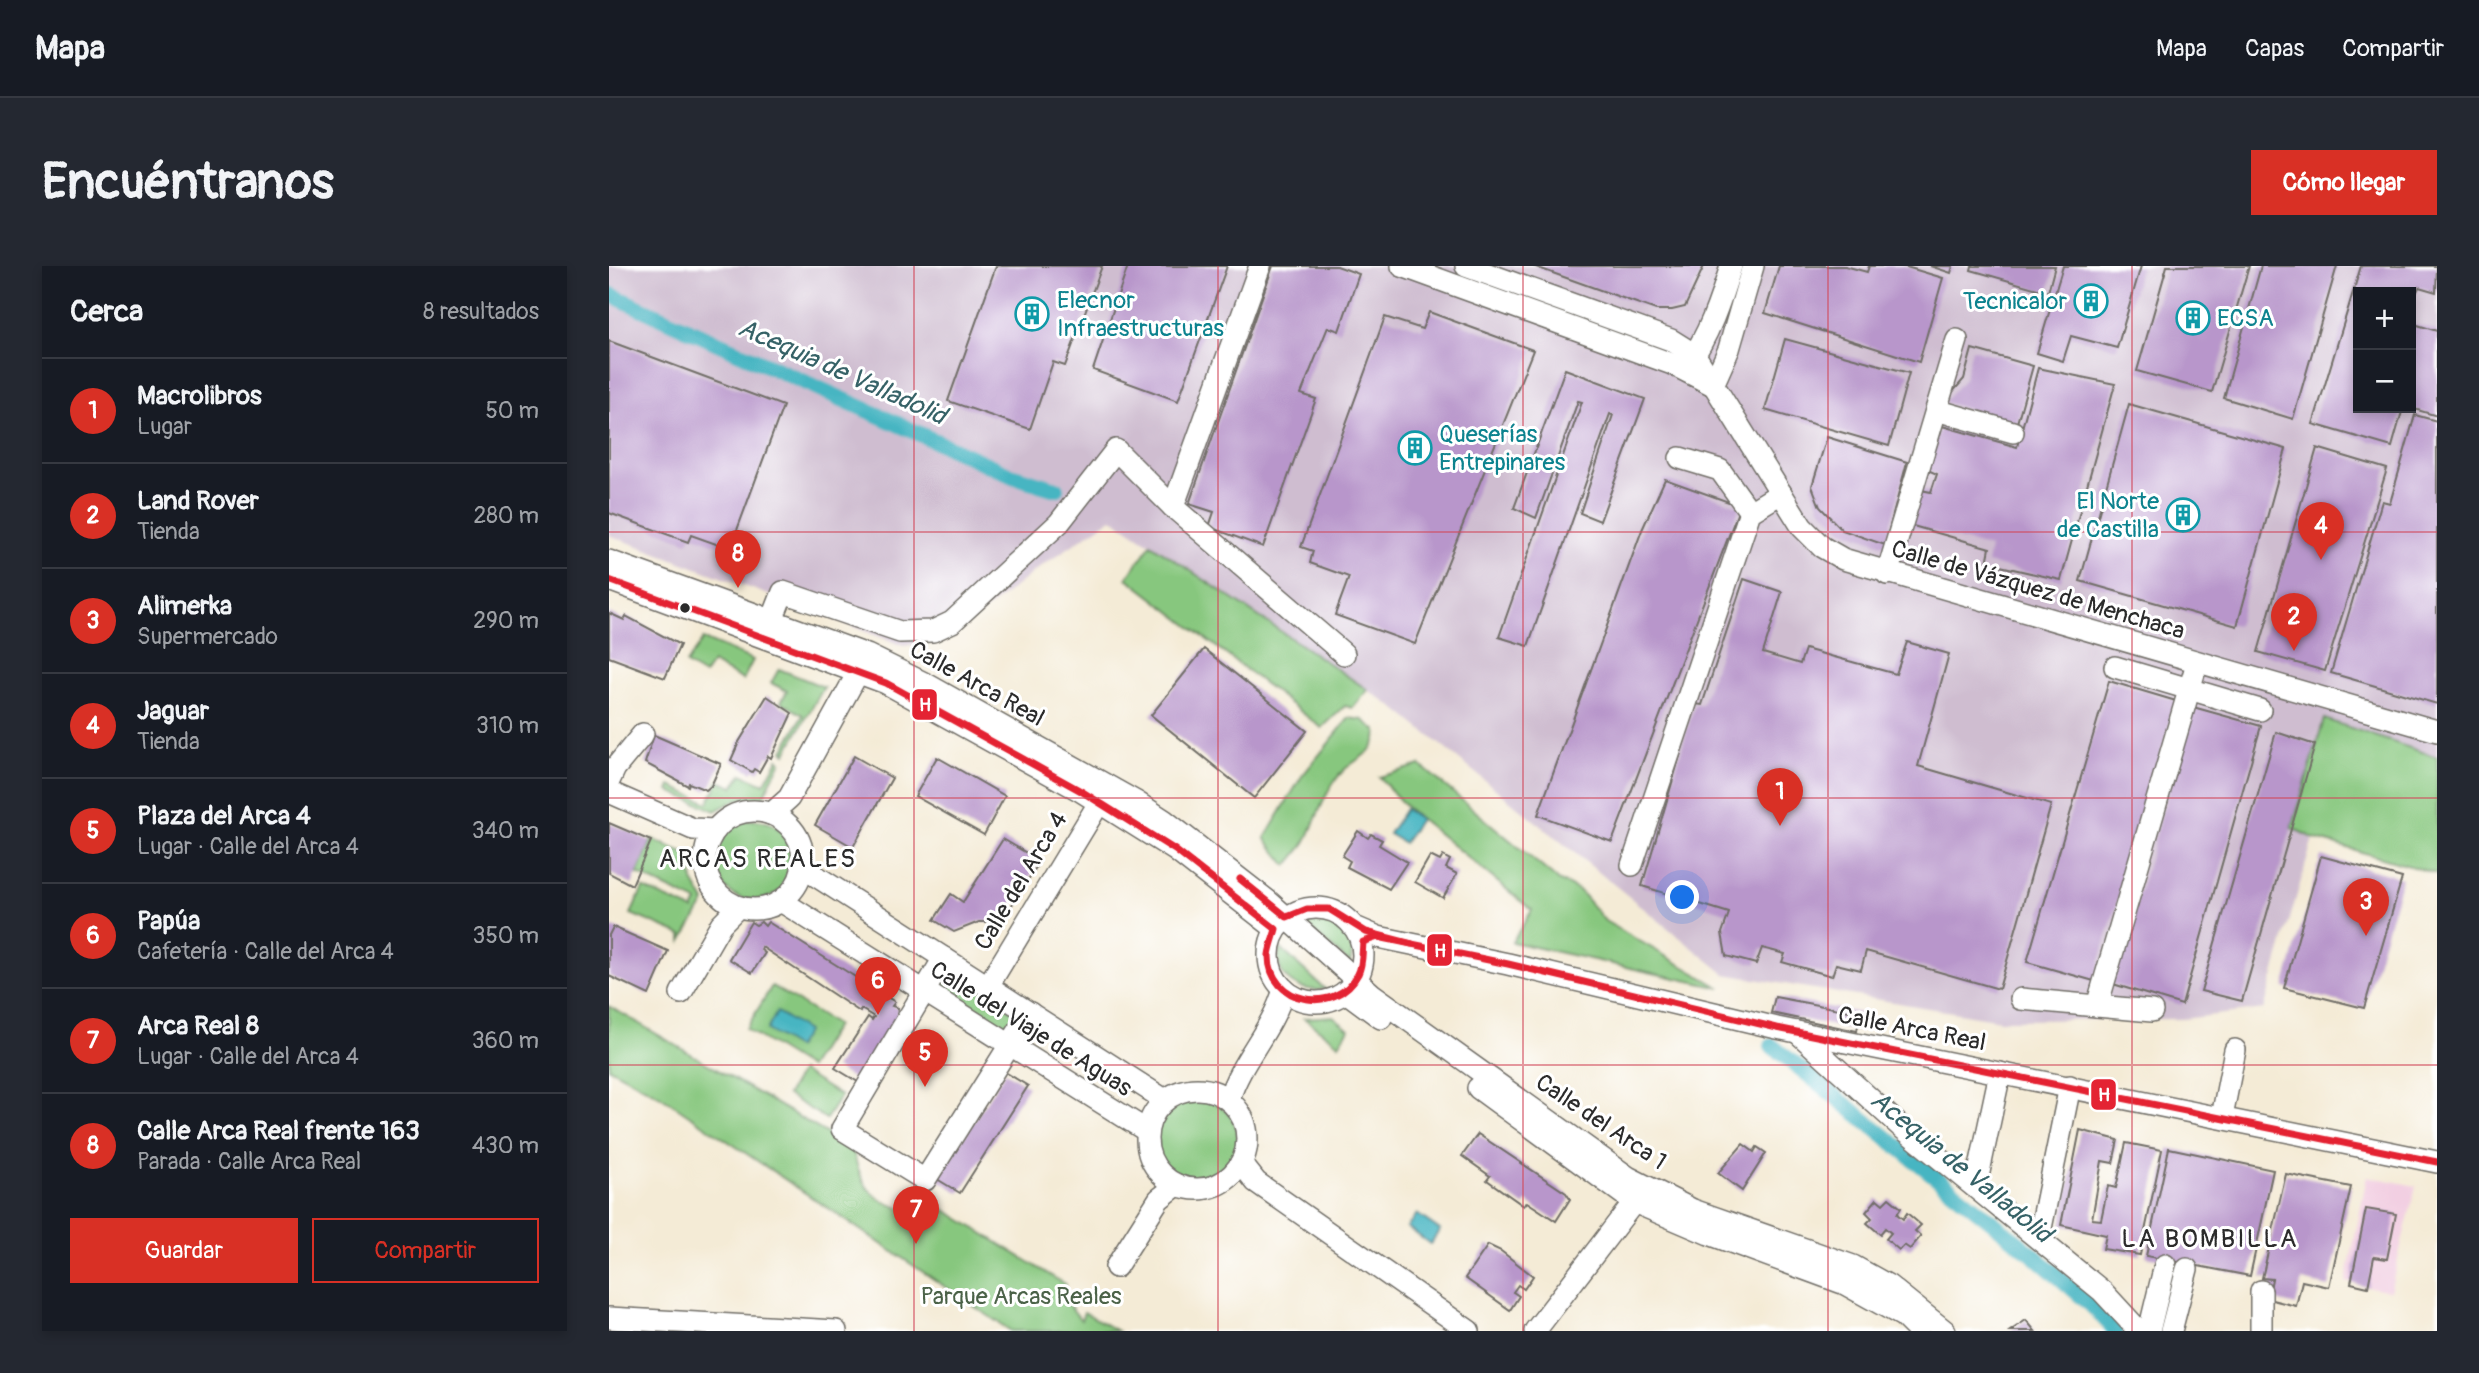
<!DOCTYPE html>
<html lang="es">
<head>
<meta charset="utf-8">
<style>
	:root { --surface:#171b24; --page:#242831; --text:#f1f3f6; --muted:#9ea1a6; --line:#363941; --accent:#d93025 }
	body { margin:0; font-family:Pangolin,sans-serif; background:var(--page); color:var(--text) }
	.controls { position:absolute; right:21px; top:21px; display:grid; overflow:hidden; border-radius:0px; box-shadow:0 4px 10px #0003 }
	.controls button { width:63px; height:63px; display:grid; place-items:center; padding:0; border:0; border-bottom:2px solid var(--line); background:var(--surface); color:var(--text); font:35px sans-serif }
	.you { position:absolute; left:1074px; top:632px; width:24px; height:24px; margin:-18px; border:5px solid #fff; border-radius:50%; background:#1a73e8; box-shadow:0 0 0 10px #1a73e833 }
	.badge { display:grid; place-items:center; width:46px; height:46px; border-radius:50%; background:var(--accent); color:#fff; font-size:23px; font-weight:700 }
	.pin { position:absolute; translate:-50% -58px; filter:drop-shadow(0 2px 4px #0008) }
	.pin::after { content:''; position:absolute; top:37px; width:24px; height:21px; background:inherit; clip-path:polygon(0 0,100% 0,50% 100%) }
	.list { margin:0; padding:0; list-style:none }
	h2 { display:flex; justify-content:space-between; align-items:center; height:91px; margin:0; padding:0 28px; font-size:30px }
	h2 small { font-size:23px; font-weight:400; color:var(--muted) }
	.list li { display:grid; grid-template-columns:46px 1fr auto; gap:21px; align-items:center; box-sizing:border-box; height:105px; padding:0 28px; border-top:2px solid var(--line) }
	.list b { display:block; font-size:26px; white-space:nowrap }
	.list p { margin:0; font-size:23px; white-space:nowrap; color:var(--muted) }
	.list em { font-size:23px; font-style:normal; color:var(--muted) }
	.actions { display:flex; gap:14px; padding:21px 28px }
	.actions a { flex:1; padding:16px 0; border:2px solid var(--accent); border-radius:0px; text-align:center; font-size:24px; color:var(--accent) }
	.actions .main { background:var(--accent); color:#fff }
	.map { position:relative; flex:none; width:1828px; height:1065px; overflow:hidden; border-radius:0px }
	header { display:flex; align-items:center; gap:42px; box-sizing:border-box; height:98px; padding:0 35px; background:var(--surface); border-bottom:2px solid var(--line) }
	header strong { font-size:33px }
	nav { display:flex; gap:38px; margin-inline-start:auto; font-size:24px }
	.intro { display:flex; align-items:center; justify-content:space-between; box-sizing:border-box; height:168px; padding:0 42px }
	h1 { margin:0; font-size:49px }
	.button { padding:18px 32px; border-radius:0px; background:var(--accent); color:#fff; font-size:24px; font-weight:700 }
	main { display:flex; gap:42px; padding:0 42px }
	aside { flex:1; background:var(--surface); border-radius:0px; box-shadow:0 4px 10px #0003 }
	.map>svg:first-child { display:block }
	.built { fill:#f2cfe2 }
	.industrial { fill:#cfbdd0; fill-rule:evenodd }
	.green { fill:#87c77e; stroke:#597954; stroke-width:2 }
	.water { fill:#47b5c2; stroke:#397076; stroke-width:2 }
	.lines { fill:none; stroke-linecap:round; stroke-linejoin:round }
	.canal { stroke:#47b5c2; stroke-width:16 }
	.building { fill:#b896cb }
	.minor-casing { stroke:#716e67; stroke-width:24 }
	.minor { stroke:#fff; stroke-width:21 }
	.bus-1-casing { stroke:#fff; stroke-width:12 }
	.bus-1 { stroke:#e42333; stroke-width:7 }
	.grid { fill:none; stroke:#d1495b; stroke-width:2; stroke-opacity:0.55 }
	.bus-dot { fill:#2b2b2b; stroke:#fff; stroke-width:2.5 }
	.labels { text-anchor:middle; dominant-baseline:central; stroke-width:6; stroke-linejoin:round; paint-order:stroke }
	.culture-label { font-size:24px; fill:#0d838f; stroke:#fff; text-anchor:start }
	.street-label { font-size:24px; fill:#2b2b2b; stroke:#fff }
	.park-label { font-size:24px; fill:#4b6248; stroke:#fff }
	.water-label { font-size:26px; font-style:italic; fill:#366267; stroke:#fff }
	.neighbourhood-label { font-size:26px; letter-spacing:2px; fill:#2b2b2b; stroke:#fff }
	.line-badge { stroke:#fff; stroke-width:2.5 }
	.badge-label { font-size:19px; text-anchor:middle; font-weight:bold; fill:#fff }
</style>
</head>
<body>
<header>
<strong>Mapa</strong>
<nav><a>Mapa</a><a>Capas</a><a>Compartir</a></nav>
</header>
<div class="intro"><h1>Encuéntranos</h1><a class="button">Cómo llegar</a></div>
<main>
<aside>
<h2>Cerca<small>8 resultados</small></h2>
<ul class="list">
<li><span class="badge">1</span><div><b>Macrolibros</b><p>Lugar</p></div><em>50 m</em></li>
<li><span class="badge">2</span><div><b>Land Rover</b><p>Tienda</p></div><em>280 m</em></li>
<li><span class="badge">3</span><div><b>Alimerka</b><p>Supermercado</p></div><em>290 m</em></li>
<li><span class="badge">4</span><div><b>Jaguar</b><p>Tienda</p></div><em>310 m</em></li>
<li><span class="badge">5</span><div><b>Plaza del Arca 4</b><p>Lugar · Calle del Arca 4</p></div><em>340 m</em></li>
<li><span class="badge">6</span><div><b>Papúa</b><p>Cafetería · Calle del Arca 4</p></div><em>350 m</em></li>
<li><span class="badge">7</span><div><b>Arca Real 8</b><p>Lugar · Calle del Arca 4</p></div><em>360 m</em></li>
<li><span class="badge">8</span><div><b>Calle Arca Real frente 163</b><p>Parada · Calle Arca Real</p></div><em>430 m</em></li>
</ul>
<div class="actions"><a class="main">Guardar</a><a>Compartir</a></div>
</aside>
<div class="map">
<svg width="1828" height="1065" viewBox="0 0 1828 1065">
	<rect width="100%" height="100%" fill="#fff"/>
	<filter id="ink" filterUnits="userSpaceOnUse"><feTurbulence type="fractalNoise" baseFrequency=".0143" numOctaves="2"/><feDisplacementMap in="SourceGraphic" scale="14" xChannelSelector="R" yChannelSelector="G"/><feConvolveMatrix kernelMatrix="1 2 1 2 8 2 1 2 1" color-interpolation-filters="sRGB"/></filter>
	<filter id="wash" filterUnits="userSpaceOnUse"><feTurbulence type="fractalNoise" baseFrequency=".00686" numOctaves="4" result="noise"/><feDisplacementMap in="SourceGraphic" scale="28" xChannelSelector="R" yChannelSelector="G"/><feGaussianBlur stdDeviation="1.57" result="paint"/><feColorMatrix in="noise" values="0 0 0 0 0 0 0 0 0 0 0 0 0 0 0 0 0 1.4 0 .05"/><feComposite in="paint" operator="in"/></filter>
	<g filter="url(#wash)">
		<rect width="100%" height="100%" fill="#f4ebd6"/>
		<polygon class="built" points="1758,910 1807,920 1781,1025 1737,1016"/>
		<path class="industrial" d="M0 0H1828V608L1704 573 1655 743 1574 753 1391 754 1116 708 787 443 503 252 427 304 343 371 295 380 0 269ZM1749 26H1802V142H1749Z"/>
		<g class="green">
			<polygon points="542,278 759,424 744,442 736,440 713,462 518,312"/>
			<polygon points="94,373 144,394 134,414 103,397 95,409 77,398"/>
			<polygon points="170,403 215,421 177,487 174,485 194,449 172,436 178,425 162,417"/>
			<path d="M740 452 754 454 768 465C768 488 748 491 734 505 716 524 709 550 698 573 693 583 685 591 678 600L656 572 693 510Z"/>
			<polygon points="1715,453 1828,491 1828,608 1704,572 1683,562"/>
			<polygon points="169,493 172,495 154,531 129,533 106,545 60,525 62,520 99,537 110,515 124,521 133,508 155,518"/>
			<polygon points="811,499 950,615 970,624 996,655 1112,722 903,676 923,644 797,541 770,511"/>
			<circle cx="145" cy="594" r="40"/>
			<polygon points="43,573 81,590 84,615 96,636 73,675 73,669 22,648 34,622 84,644 88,636 28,608"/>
			<path d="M699 652C725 652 750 668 741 697L692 655Z"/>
			<path d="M671 682 716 723C692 728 662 711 671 682Z"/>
			<polygon points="341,706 411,750 400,768 330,724"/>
			<polygon points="163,720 227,759 200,802 137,763"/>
			<path d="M0 740 244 883C252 923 264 936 302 945L314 930 457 1019 452 1029 472 1054 475 1046 508 1065H402L50 829 0 802Z"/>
			<polygon points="724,750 740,763 730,778 695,752"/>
			<polygon points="192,805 232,830 217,853 178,829"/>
			<circle cx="588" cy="874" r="41"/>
		</g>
		<g class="water">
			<polygon points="796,543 811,553 795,577 780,568"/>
			<polygon points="168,746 198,765 187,782 158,764"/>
			<polygon points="808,948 831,964 821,978 798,961"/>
		</g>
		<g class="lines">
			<g class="canal">
				<polyline points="0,28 404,210 447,223"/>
				<polyline points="1163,780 1422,987 1480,1037 1507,1065"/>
			</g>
		</g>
		<g id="blocks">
			<g class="building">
				<polygon points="387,0 493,0 456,100 444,96 421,163 339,135"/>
				<polygon points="519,0 618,0 569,135 484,104"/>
				<polygon points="664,0 728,0 750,8 730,65 719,61 692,128 707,133 654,281 600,261 605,246 580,238"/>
				<polygon points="924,0 1095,0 1076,41 1063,44 1047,44"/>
				<polygon points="1170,0 1236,0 1258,6 1260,0 1294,0 1334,12 1310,96 1156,47"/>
				<polygon points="1321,0 1344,0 1342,7"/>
				<polygon points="1363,0 1446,0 1439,26 1362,4"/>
				<polygon points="1454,0 1532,0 1508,82 1462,70 1454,95 1428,87"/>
				<polygon points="1558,0 1640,0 1603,126 1528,105"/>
				<polygon points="1652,0 1728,0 1684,153 1615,132"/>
				<polygon points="1752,0 1828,0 1827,26 1810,21 1806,30 1787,24 1749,26 1749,142 1794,142 1783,181 1704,158"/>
				<polygon points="820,46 924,84 806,378 726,349 740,311 701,297 704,285 692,281 776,51 813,63"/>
				<polygon points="1802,57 1828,65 1828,150 1802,142"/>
				<polygon points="1176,73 1300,107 1280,180 1156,144"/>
				<polygon points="0,75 174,140 121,283 82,269 79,276 0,247"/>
				<polygon points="1363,83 1424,100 1408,157 1335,136 1355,113"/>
				<polygon points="1429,102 1506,118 1452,314 1378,297 1381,282 1297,258 1307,223 1322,226 1328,208 1312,201 1333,160 1408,181"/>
				<polygon points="956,103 1036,133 991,255 971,247 1004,149 1001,148 919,380 890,371 973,136 969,135 927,252 905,242"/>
				<polygon points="1520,138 1677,183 1628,360 1471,315"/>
				<polygon points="1806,149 1828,155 1828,438 1722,407 1773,235 1781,237"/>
				<polygon points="1218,171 1298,196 1276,279 1233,264 1211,241 1203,220"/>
				<polygon points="1708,182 1778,203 1716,405 1649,386"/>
				<polygon points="1056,213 1131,240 1003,576 929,549 1033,264"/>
				<polygon points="1135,313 1173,326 1154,387 1191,398 1196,383 1287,408 1298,376 1340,388 1309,500 1442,539 1390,723 1257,685 1252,704 1227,698 1223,710 1173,696 1176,688 1153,682 1147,698 1117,690 1113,667 1120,647 1033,620 1086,438 1093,439"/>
				<polygon points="0,347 15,354 17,350 71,379 56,412 0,391"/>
				<polygon points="595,383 698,465 645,532 542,449"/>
				<polygon points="1500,415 1567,435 1485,715 1418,696"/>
				<polygon points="158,430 183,447 162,492 159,490 150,506 145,503 143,506 122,494 130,476"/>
				<polygon points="1584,441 1652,460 1573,739 1504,718"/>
				<polygon points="1667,466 1706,479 1633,735 1592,725"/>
				<polygon points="45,469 112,498 102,520 97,524 80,517 79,520 36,497"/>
				<polygon points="245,490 283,512 244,581 206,559"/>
				<polygon points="328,491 396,530 375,569 306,530"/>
				<polygon points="0,557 42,575 23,619 0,607"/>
				<polygon points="749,565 759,572 762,568 773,574 770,579 798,596 780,623 738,601 741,595 733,590"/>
				<polygon points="394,573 431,595 392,656 370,656 345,666 325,654 342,628 354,636"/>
				<polygon points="821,590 831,595 834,590 841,594 837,602 848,608 834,632 806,616"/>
				<polygon points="1712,590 1793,612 1755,742 1675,722"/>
				<polygon points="142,656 147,659 152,656 156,660 159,656 286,736 283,740 289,742 288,748 291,750 249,816 226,802 259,751 263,754 265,751 252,743 251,746 153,681 152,684 156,687 143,707 120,693"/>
				<polygon points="4,661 59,685 40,729 0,710 0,669"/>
				<polygon points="1166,731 1251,747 1248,765 1162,747"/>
				<polygon points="396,806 419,820 351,927 328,913"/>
				<polygon points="1471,864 1509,874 1504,897 1493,895 1483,953 1492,954 1499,920 1507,922 1517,877 1553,884 1531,989 1494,983 1497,969 1452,959"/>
				<polygon points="869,868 957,927 961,933 947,955 918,936 915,940 878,914 881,910 853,890"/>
				<polygon points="1134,878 1145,886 1148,881 1157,887 1133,925 1109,907"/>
				<polygon points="1560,882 1664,904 1641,1010 1537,990"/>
				<polygon points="1677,908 1742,921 1720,1021 1693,1015 1687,1040 1659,1033 1663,1013 1653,1012"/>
				<polygon points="1280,932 1292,942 1288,948 1294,953 1298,947 1312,959 1306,965 1312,970 1301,983 1295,979 1290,984 1277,973 1282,967 1276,962 1271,968 1258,957 1263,952 1257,946 1268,933 1274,938"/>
				<polygon points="1757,943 1787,948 1778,993 1765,991 1759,1021 1742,1017"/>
				<polygon points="879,979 892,985 924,1010 915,1023 909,1019 904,1026 910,1030 901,1044 856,1012"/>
				<polygon points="1417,1054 1426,1065 1401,1065"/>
			</g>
		</g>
	</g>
	<g filter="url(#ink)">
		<use href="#blocks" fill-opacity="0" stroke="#716e67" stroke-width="2"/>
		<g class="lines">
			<defs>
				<g id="minor">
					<polyline points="651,0 564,241 735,388"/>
					<polyline points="793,0 1063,98 1102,118"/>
					<polyline points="857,0 1062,74 1086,89 1193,261 1213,281 1234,293 1828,465"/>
					<path d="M1078 100C1100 69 1111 36 1122 0"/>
					<polyline points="1104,119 1120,83 1144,0"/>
					<polyline points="1327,144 1404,166"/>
					<polyline points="1071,192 1111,204 1141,246"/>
					<polyline points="0,295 258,389 319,419 529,537 555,554 659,635 763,728 1019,911 1084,944 1244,1000 1280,1020 1336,1065"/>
					<polyline points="1278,308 1348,74"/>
					<polyline points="0,314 277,417 472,525 566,584 667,663"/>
					<polyline points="163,354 174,326 291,366 324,365 343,356 450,257 507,184 564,241"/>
					<polyline points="1506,401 1651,444"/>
					<polyline points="0,515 6,502 34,468"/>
					<polyline points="0,526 84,563 106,564"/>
					<circle cx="145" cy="594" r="49"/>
					<polyline points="162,548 180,532 256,394"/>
					<polyline points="1023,599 1141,246 1172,227"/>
					<polyline points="193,601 556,834"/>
					<polyline points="172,635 538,865"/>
					<circle cx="707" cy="689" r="47"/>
					<polyline points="748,662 769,671 899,698 1168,762 1828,896"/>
					<polyline points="335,692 233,863 316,914 421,747"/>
					<polyline points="379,720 490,537"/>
					<polyline points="737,726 772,752"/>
					<polyline points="72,727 112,658 129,641"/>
					<polyline points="1412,733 1488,740"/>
					<polyline points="1543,745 1488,740 1588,397"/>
					<polyline points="1188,766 1291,860 1493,1025 1530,1065"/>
					<polyline points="869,822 1025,936 1100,968 1236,1018 1294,1050 1309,1065"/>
					<circle cx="588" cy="873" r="50"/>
					<path d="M620 833C632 793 664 764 675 723"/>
					<polyline points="1613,851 1626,784"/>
					<polyline points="632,897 647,916 860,1065"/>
					<polyline points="1367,920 1391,807"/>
					<polyline points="1430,972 1461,820"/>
					<polyline points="507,1001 550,933 568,919"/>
					<polyline points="1652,1025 1652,1065"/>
					<polyline points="0,1052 227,1065"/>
					<polyline points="926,1065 1025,936"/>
					<polyline points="1540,1065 1556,999"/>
					<polyline points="1562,1065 1578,1003"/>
				</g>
			</defs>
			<use href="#minor" class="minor-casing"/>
			<use href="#minor" class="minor"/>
			<defs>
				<g id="bus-1">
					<path d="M0 314 277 417 472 525 566 584 667 663C665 671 661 681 660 689 659 738 727 750 749 708 754 699 753 686 754 676L769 671 899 698 1168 762 1828 896"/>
					<polyline points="631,613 678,651 698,643 720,643 757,666 803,678"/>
				</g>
			</defs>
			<use href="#bus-1" class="bus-1-casing"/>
			<use href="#bus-1" class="bus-1"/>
		</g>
	</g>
	<path class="grid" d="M305 0V1065M609 0V1065M914 0V1065M1219 0V1065M1523 0V1065M0 266H1828M0 532H1828M0 799H1828"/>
	<defs>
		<symbol id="building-ring" viewBox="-11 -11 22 22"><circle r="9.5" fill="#fff" stroke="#0f9aa8" stroke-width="1.5"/><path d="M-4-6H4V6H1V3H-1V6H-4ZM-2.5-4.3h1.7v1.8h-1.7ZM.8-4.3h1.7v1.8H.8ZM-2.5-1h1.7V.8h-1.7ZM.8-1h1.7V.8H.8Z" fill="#0f9aa8"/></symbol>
	</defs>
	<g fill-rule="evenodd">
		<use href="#building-ring" x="1463" y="16" width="38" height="38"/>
		<use href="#building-ring" x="404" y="29" width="38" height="38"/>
		<use href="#building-ring" x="1565" y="33" width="38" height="38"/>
		<use href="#building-ring" x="787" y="163" width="38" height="38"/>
		<use href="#building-ring" x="1555" y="230" width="38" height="38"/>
	</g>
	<circle class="bus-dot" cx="76" cy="342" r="6"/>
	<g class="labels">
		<g class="culture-label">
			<text x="448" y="34">Elecnor<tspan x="448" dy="28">Infraestructuras</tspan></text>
			<text x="1458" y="35" text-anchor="end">Tecnicalor</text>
			<text x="1608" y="52">ECSA</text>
			<text x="830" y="168">Queserías<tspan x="830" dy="28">Entrepinares</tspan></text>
			<text x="1550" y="235" text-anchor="end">El Norte<tspan x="1550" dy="28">de Castilla</tspan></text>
		</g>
		<g class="street-label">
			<text transform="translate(1429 324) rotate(16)">Calle de Vázquez de Menchaca</text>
			<text transform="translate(368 418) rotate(29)">Calle Arca Real</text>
			<text transform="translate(412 615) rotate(-59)">Calle del Arca 4</text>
			<text transform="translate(422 763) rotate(32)">Calle del Viaje de Aguas</text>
			<text transform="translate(1303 763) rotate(11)">Calle Arca Real</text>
			<text transform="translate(992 856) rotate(34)">Calle del Arca 1</text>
		</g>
		<g class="park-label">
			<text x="412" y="1030">Parque Arcas Reales</text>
		</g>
		<g class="water-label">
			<text transform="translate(233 106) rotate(24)">Acequia de Valladolid</text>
			<text transform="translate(1352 901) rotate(39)">Acequia de Valladolid</text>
		</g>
		<g class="neighbourhood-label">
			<text x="149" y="593">ARCAS REALES</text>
			<text x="1601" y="973">LA BOMBILLA</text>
		</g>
	</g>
	<g class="line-badge">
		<rect x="302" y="422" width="27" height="33" rx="7" fill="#e42333"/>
		<rect x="817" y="667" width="27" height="34" rx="7" fill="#e42333"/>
		<rect x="1481" y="812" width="27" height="33" rx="7" fill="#e42333"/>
	</g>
	<g class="badge-label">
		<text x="316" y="445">H</text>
		<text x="831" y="691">H</text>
		<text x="1495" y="835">H</text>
	</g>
</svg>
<div class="controls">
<button>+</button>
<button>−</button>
</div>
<div class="you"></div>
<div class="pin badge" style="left:1171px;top:560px">1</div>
<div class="pin badge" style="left:1685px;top:385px">2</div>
<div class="pin badge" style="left:1757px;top:670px">3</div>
<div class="pin badge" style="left:1712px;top:294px">4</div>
<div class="pin badge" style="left:316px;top:821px">5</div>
<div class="pin badge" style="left:269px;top:749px">6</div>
<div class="pin badge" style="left:307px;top:978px">7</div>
<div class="pin badge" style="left:129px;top:322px">8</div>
</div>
</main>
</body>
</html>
